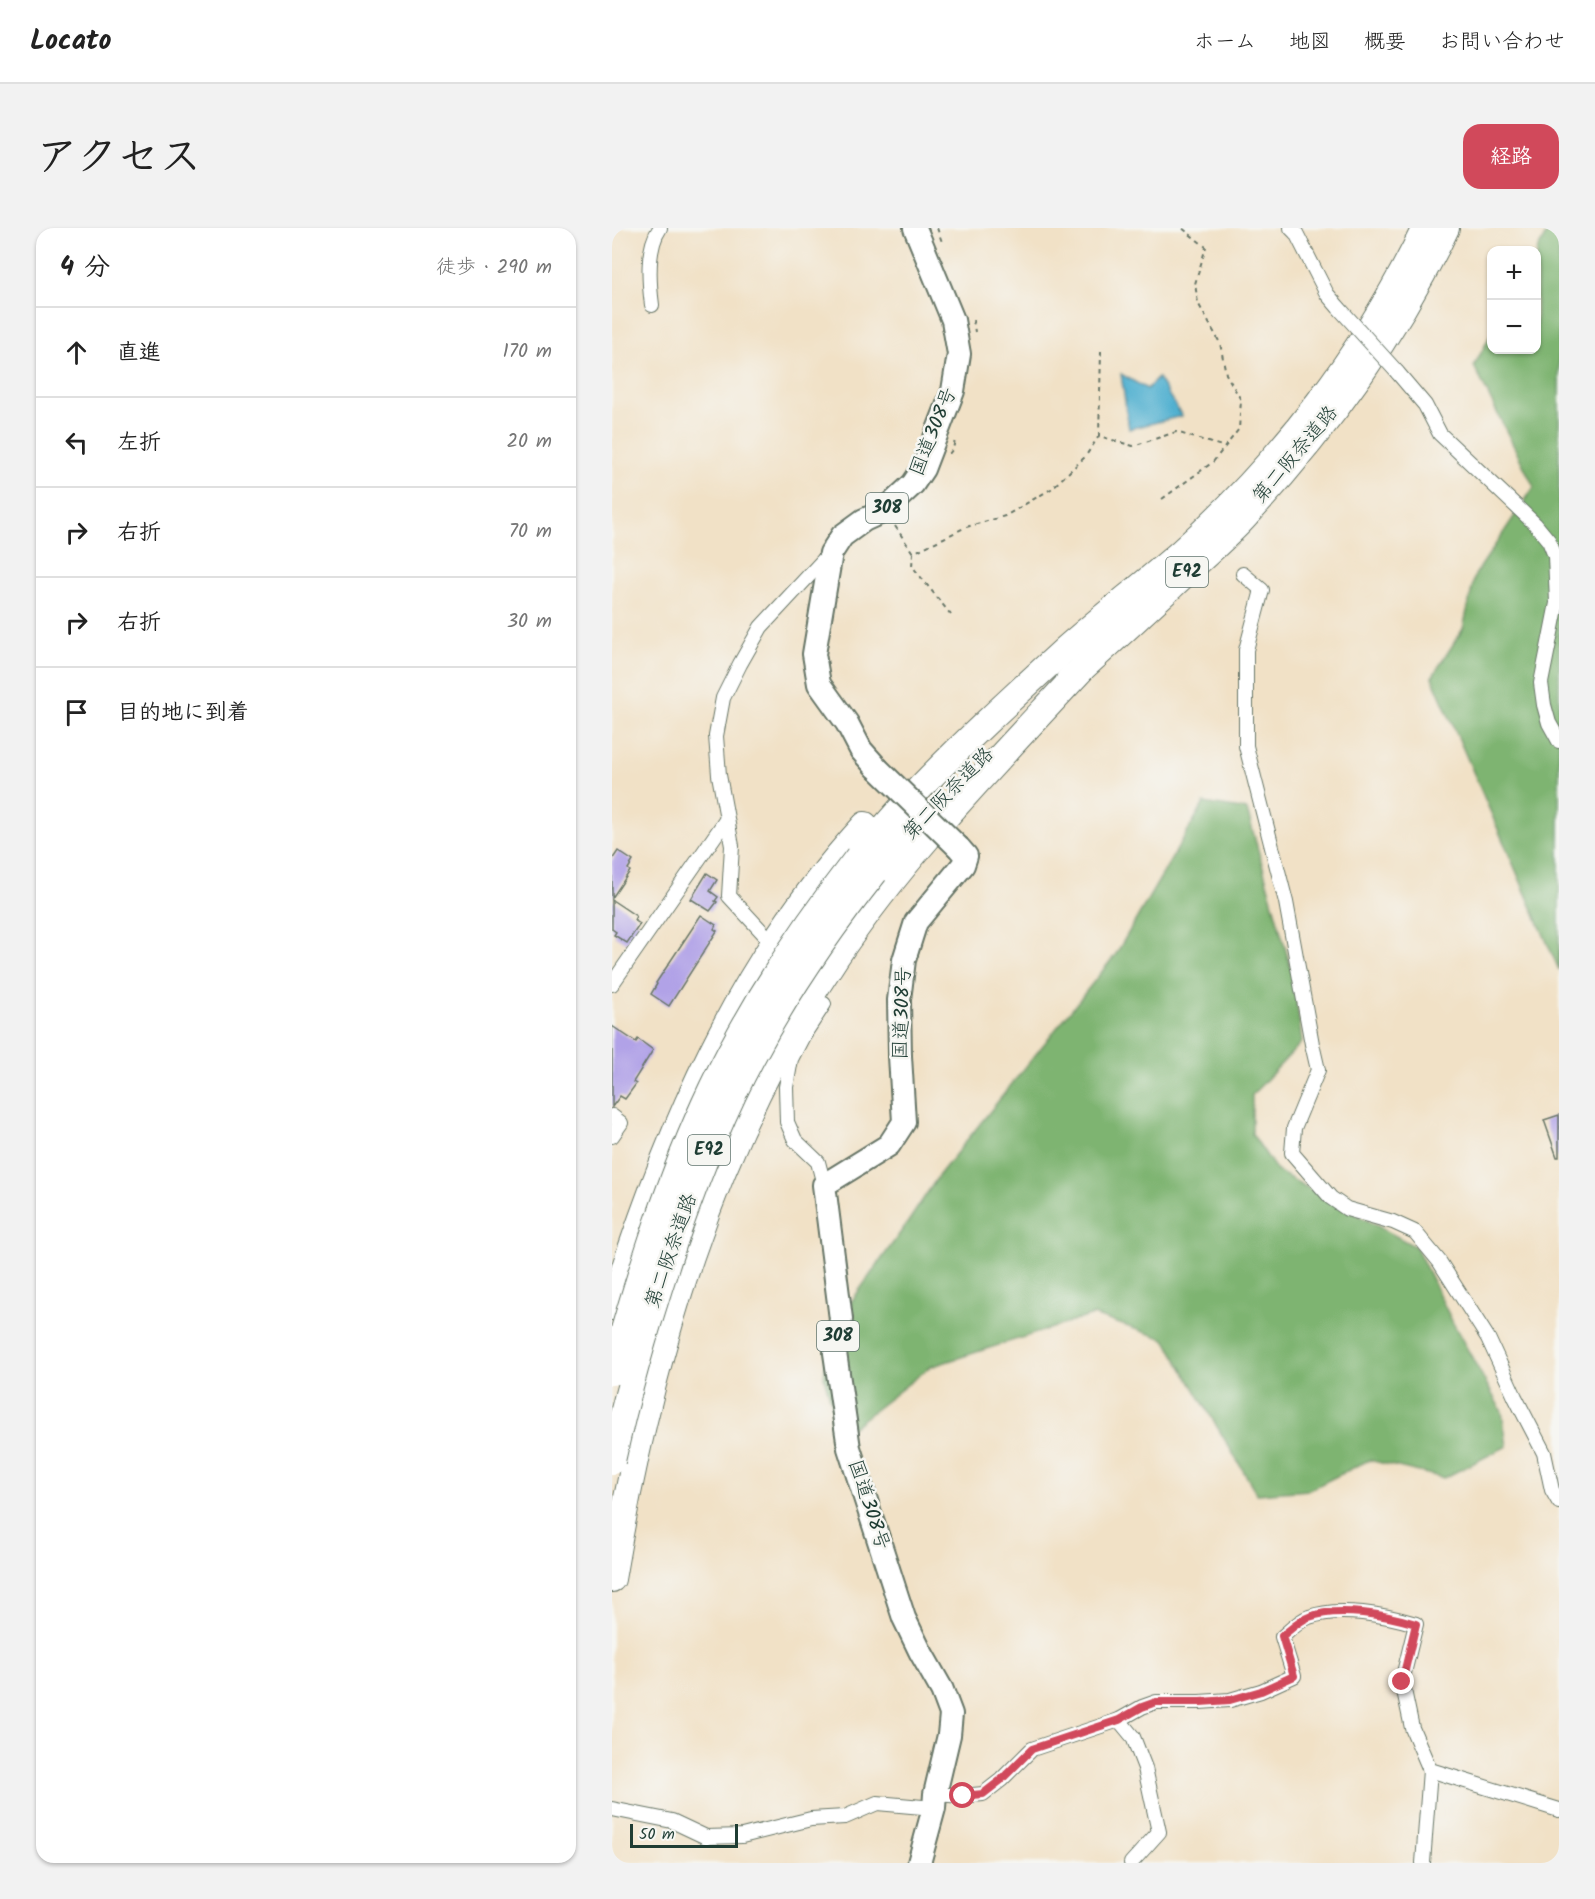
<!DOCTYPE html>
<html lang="ja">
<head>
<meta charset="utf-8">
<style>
	:root { --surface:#fff; --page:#f2f2f2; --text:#222; --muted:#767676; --line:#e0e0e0; --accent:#d1495b }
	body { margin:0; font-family:Kalam,"Klee One",sans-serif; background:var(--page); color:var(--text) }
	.controls { position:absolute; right:18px; top:18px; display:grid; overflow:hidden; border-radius:12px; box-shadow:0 2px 4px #0004 }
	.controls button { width:54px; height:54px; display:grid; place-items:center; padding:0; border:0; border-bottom:2px solid var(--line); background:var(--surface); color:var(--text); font:30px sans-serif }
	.scale { position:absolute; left:18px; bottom:15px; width:108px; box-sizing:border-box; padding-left:6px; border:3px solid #1f3d34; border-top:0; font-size:16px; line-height:21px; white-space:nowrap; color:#1f3d34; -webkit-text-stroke:4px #f6f6f2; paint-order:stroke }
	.stop { position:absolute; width:18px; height:18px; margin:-14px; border:4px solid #d1495b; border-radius:50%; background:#fff }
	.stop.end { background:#d1495b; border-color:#fff; box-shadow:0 2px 6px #0008 }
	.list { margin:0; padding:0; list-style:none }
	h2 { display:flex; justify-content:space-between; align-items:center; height:78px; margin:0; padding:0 24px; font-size:26px }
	h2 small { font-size:20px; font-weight:400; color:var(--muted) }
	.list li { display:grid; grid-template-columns:39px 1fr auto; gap:18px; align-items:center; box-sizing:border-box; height:90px; padding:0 24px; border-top:2px solid var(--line) }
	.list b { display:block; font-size:22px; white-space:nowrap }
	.list em { font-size:20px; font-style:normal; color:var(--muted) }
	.icon { flex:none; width:33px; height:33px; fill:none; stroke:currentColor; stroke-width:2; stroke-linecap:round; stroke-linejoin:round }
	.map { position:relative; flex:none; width:947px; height:1635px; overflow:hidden; border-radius:18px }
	header { display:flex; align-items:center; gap:36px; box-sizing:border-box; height:84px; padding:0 30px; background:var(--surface); border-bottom:2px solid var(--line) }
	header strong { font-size:28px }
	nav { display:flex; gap:33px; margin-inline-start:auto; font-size:21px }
	.intro { display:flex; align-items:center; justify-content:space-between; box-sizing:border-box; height:144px; padding:0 36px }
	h1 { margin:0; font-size:42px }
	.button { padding:15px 27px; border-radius:18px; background:var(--accent); color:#fff; font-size:21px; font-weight:700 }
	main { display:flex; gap:36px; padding:0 36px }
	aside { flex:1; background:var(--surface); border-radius:18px; box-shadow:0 2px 4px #0004 }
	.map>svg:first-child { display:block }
	.forest { fill:#7eb471; stroke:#4e7852; stroke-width:1.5 }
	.water { fill:#51b0d0; stroke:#387682; stroke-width:1.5 }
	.building { fill:#b1a2e7 }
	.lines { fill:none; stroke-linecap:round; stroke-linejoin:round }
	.minor-casing { stroke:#687667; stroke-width:16 }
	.trunk-casing { stroke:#687667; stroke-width:26 }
	.motorway-casing { stroke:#687667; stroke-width:28 }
	.path { stroke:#687667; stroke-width:2; stroke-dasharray:4.5 4.5; stroke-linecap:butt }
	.minor { stroke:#fff; stroke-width:14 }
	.trunk { stroke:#fff; stroke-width:22 }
	.motorway { stroke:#fff; stroke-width:26 }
	.minor-bridge-casing { stroke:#687667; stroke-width:16; stroke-linecap:butt }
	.trunk-bridge-casing { stroke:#687667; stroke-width:26; stroke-linecap:butt }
	.motorway-bridge-casing { stroke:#687667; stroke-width:28; stroke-linecap:butt }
	.minor-bridge { stroke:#fff; stroke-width:14 }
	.trunk-bridge { stroke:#fff; stroke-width:22 }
	.motorway-bridge { stroke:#fff; stroke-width:26 }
	.route { stroke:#d1495b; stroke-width:8 }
	.labels { text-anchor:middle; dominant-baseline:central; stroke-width:5; stroke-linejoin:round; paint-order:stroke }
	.shield { fill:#f6f6f2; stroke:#60746d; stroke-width:1.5 }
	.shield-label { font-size:18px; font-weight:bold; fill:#1f3d34 }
	.street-label { font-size:20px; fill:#1f3d34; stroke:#f6f6f2 }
</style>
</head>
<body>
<header>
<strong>Locato</strong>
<nav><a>ホーム</a><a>地図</a><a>概要</a><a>お問い合わせ</a></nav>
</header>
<div class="intro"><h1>アクセス</h1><a class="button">経路</a></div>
<main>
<aside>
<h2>4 分<small>徒歩 · 290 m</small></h2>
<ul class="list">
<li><svg class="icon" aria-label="ahead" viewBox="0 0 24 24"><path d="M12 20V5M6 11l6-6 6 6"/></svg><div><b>直進</b></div><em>170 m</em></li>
<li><svg class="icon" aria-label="left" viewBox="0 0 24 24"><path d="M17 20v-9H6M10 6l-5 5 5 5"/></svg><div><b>左折</b></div><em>20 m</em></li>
<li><svg class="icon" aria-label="right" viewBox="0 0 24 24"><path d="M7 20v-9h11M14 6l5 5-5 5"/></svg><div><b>右折</b></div><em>70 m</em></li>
<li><svg class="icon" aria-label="right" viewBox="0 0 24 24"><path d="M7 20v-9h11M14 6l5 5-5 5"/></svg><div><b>右折</b></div><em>30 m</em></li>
<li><svg class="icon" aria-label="arrive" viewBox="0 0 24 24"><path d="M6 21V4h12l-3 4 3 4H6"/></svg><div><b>目的地に到着</b></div></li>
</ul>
</aside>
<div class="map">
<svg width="947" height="1635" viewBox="0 0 947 1635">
	<rect width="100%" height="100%" fill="#f6f6f2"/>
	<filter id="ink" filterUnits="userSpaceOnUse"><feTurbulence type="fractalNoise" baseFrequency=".0167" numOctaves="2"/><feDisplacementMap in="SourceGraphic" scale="12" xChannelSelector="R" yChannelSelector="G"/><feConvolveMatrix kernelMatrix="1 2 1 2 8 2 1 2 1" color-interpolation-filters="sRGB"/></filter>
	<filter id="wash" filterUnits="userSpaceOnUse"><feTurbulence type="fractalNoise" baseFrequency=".008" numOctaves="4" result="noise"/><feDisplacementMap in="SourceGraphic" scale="24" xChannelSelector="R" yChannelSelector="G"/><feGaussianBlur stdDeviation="1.35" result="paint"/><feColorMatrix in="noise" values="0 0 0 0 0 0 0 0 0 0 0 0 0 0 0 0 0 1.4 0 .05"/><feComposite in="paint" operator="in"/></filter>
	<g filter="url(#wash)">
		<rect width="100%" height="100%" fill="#f1e1c6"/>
		<g class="forest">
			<polygon points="937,0 947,0 947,742 820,449 851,401 863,347 922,259 862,138 879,106 879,122 924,122 925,23"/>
			<polygon points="592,575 635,582 681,748 690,814 640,867 640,906 665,943 804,1019 841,1095 890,1184 895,1218 832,1250 757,1232 697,1262 645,1266 553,1111 481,1087 318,1139 229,1208 212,1149 216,1106 296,994 327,947 504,726"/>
		</g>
		<polygon class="water" points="509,146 535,161 546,150 570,188 517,201"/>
		<g id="blocks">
			<g class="building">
				<polygon points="6,623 21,633 16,641 18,643 0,670 0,632"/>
				<polygon points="95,645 105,652 98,663 106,669 103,673 105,674 98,683 79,671"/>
				<polygon points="0,672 24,688 22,692 28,696 15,715 2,707 4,704 0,701"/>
				<polygon points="89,687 104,697 102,701 105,703 57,778 39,766 45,756 44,755"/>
				<polygon points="0,798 24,814 26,811 41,822 21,854 24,856 13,871 8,868 0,879"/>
				<polygon points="947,887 947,929 945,929 932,892"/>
			</g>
		</g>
	</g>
	<g filter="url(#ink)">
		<use href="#blocks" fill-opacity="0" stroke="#687667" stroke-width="1.5"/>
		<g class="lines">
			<defs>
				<g id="minor">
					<polyline points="679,0 684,5 715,66 727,80"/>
					<path d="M40 77C37 54 34 20 48 0"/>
					<polyline points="785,144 813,177 828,206 923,296 937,313 943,328 945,375 929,455 932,477 937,495 947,513"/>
					<polyline points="631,346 650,362 634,422 634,518 674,674 700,816 706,842 682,900 680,925 719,970 735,981 781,994 803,1004 827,1033 876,1110 903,1169 932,1225 940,1262 947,1274"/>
					<polyline points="155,709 117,668 120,618 107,547 104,508 111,470 128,436 149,399 217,326"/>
					<polyline points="0,756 114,592"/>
					<polyline points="0,888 9,895 0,908"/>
					<polyline points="212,957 206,934 183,912 175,894 174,859 179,831 191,808 212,776"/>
					<polyline points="507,1492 521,1509 533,1540 547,1604 519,1635"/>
					<path d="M323 1566 351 1568 371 1566 389 1552 420 1521 507 1492 530 1479 544 1474H587L618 1472 649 1463 682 1448 670 1409C678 1402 688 1392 697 1389 727 1378 774 1387 804 1396L790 1453 800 1500 818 1542 947 1582"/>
					<polyline points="0,1581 60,1593 94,1609 130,1608 199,1591 233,1589 265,1575 322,1580"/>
					<polyline points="811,1635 818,1542"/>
				</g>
				<g id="trunk">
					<polyline points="265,540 249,522 235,495 207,456 202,426 219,325 230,308 252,292 272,283 301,256 311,241 341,163 347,126 341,92 303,0"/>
					<polyline points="307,1635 322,1580 323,1566 337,1507 339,1486 330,1462 308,1423 292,1390 237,1220 223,1125 229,1091 212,957 277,917 292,894 288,828 287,772 292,732 304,694 351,637 354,628 347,620"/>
				</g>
				<g id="motorway">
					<path d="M457 452C491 422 524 391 558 360 582 337 608 315 631 291 712 204 783 107 834 0"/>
					<path d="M246 629C267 606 286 583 307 561 352 514 400 470 448 426 487 391 529 359 569 324 669 234 755 122 813 0"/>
					<polyline points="263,644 311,591"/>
					<path d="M0 1079C55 904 127 734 253 597"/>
					<path d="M0 1351C37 1133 99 915 224 729 294 625 384 534 469 442"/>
				</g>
			</defs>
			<use href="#minor" class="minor-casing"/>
			<use href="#trunk" class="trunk-casing"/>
			<use href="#motorway" class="motorway-casing"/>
			<g class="path">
				<polyline points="325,0 330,14"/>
				<polyline points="361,92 363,104"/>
				<polyline points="489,123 487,208 521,218 564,204 613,219"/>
				<polyline points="337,226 341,221 343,212"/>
				<polyline points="550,271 601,234 627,201 629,172 614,146 608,115 586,75 583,56 594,19 570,0"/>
				<polyline points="283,298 301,325"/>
				<polyline points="339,387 300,338 301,325 354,299 393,288 439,261 473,229 487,208"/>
			</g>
			<use href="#minor" class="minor"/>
			<use href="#trunk" class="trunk"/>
			<use href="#motorway" class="motorway"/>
			<defs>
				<polyline id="minor-bridge" points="727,80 785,144"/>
				<polyline id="trunk-bridge" points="265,540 347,620"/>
				<g id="motorway-bridge">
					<path d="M0 1144C27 1048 57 950 100 860 140 777 190 701 246 629"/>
					<path d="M0 1233C16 1159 38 1086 62 1014 84 951 108 888 140 829 175 763 217 702 263 644"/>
				</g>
			</defs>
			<use href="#minor-bridge" class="minor-bridge-casing"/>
			<use href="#trunk-bridge" class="trunk-bridge-casing"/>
			<use href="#motorway-bridge" class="motorway-bridge-casing"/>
			<use href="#minor-bridge" class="minor-bridge"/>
			<use href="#trunk-bridge" class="trunk-bridge"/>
			<use href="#motorway-bridge" class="motorway-bridge"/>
		</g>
	</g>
	<g class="lines" filter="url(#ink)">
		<path class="route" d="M351 1568 371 1566 389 1552 420 1521 507 1492 530 1479 544 1474H588L618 1472 649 1463 682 1448 670 1408C678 1402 688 1392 697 1389 726 1378 775 1387 804 1396L790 1454"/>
	</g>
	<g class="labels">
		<g class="shield">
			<rect x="254" y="265" width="42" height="30" rx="4.5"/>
			<rect x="554" y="329" width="42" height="30" rx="4.5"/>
			<rect x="76" y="907" width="42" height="30" rx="4.5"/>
			<rect x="205" y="1093" width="42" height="30" rx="4.5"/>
		</g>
		<g class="shield-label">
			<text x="275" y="280">308</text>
			<text x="575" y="344">E92</text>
			<text x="97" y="922">E92</text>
			<text x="226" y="1108">308</text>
		</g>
		<g class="street-label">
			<text transform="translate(322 204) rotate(-68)">国道308号</text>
			<text transform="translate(684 227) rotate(-50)">第二阪奈道路</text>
			<text transform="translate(337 566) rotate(-46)">第二阪奈道路</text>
			<text transform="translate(291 785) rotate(-88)">国道308号</text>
			<text transform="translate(60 1023) rotate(-71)">第二阪奈道路</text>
			<text transform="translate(256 1277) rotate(72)">国道308号</text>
		</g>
	</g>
</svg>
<div class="controls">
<button>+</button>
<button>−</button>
</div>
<div class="scale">50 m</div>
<div class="stop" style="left:351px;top:1568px"></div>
<div class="stop end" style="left:790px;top:1454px"></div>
</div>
</main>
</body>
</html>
